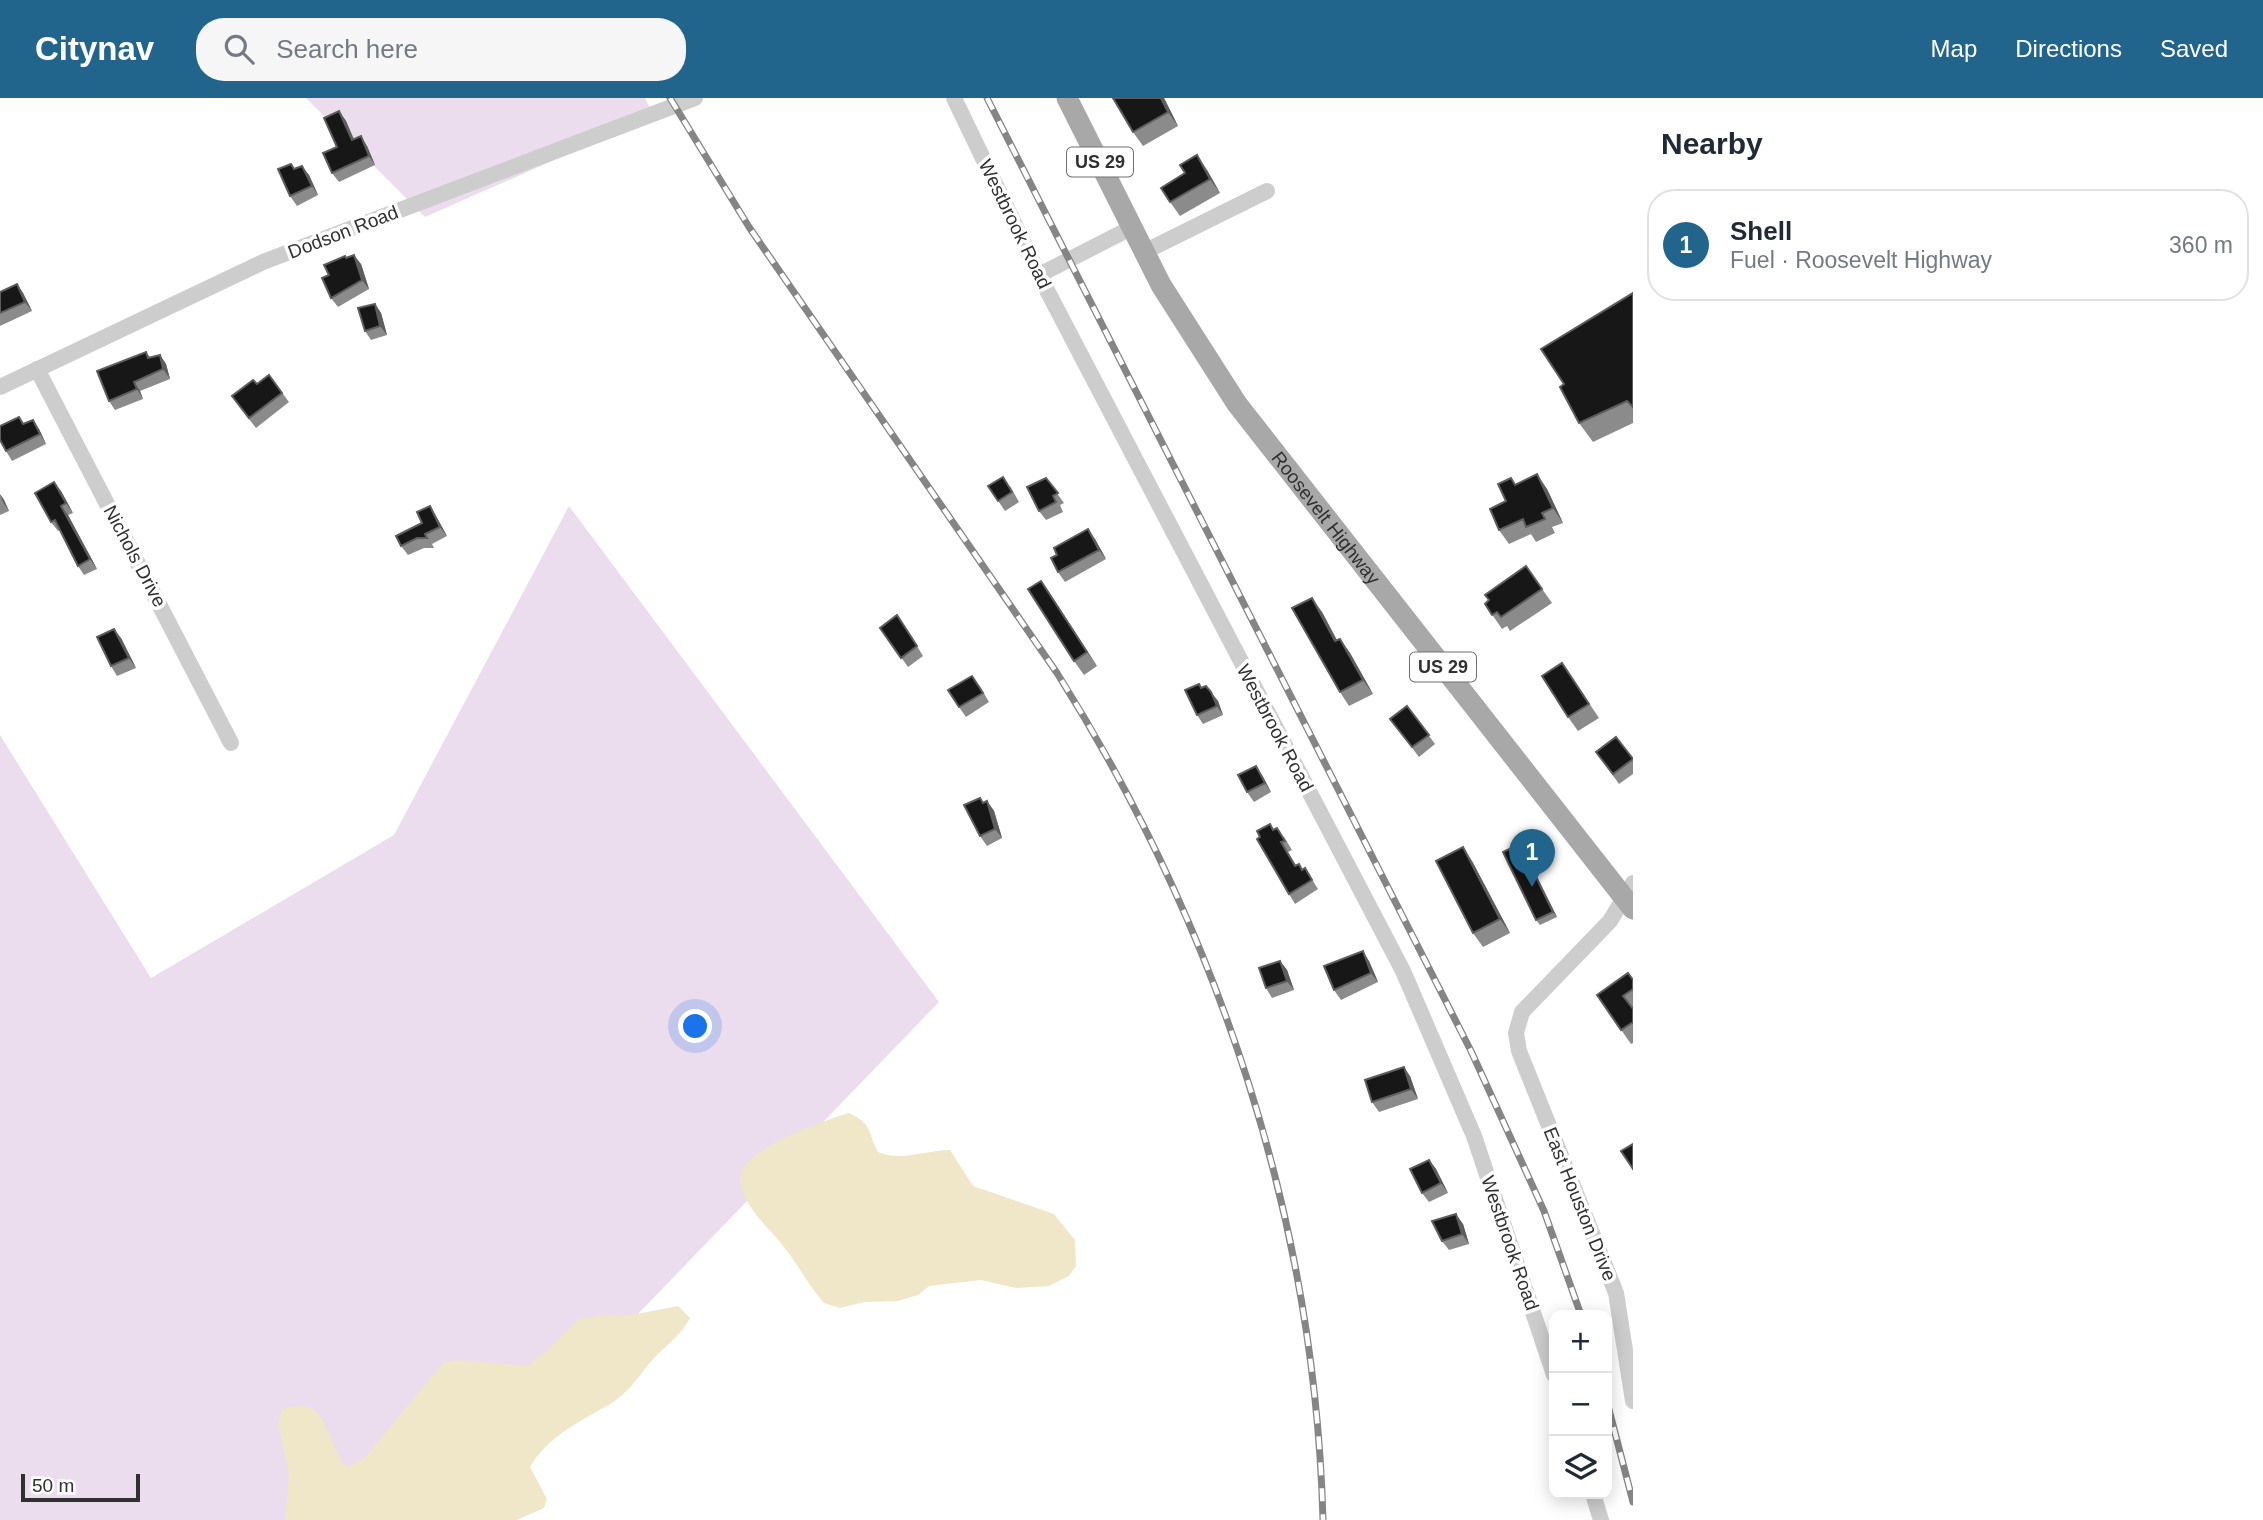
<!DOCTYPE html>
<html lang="en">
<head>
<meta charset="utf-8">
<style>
	:root { --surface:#fff; --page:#f6f6f7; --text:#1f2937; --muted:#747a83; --line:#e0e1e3; --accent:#22658c }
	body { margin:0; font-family:Helvetica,sans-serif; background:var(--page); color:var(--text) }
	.controls { position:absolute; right:21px; bottom:21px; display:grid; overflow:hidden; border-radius:14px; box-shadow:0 4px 18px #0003 }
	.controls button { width:63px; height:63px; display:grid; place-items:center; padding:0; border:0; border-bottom:2px solid var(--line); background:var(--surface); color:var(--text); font:35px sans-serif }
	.scale { position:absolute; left:21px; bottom:18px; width:119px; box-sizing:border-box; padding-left:7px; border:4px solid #303030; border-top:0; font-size:19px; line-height:24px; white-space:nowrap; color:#303030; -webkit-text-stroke:5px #fff; paint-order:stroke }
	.you { position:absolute; left:696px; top:929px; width:24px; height:24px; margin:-18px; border:5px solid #fff; border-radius:50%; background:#1a73e8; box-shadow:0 0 0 10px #1a73e833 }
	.badge { display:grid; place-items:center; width:46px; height:46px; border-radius:50%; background:var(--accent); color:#fff; font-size:23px; font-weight:700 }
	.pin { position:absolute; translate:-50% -58px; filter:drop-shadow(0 2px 4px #0008) }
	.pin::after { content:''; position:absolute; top:37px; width:24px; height:21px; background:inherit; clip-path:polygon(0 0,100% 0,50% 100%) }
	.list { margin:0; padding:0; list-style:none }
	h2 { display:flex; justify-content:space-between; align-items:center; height:91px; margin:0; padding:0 28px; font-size:30px }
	h2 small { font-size:23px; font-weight:400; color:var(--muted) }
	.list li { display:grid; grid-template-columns:46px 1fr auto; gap:21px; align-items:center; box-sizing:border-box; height:112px; margin:0 14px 14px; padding:0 14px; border:2px solid var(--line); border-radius:28px }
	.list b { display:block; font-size:26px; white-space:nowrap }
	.list p { margin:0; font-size:23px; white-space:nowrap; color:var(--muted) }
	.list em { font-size:23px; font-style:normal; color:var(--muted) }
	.icon { flex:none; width:38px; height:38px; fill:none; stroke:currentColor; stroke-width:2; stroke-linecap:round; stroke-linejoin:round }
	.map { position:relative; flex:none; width:1633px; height:1422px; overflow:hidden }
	header { display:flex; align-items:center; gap:42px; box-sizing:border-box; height:98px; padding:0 35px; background:var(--accent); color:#fff }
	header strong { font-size:33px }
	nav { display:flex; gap:38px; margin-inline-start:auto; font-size:24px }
	.search { width:490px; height:63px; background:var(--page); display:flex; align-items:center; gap:18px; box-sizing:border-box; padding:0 24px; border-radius:28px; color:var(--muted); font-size:26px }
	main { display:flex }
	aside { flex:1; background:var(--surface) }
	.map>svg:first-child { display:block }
	.green { fill:#ecddee }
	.water { fill:#efe7c7 }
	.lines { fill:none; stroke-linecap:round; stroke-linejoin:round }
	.minor { stroke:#cdcdcd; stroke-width:16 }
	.major { stroke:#a8a8a8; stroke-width:21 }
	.rail-casing { stroke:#858585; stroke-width:7 }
	.rail { stroke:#fff; stroke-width:4.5; stroke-dasharray:13; stroke-linecap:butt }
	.wall { fill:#8b8b8b }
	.shaded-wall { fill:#5d5d5d }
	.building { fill:#171717; stroke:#5d5d5d; stroke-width:2 }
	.labels { text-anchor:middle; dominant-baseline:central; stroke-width:7; stroke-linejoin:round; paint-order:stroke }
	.shield { fill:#fff; stroke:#6e6e6e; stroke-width:2 }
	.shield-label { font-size:18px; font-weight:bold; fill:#303030 }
	.street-label { font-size:19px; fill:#303030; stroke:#fff }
</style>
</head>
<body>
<header>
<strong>Citynav</strong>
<div class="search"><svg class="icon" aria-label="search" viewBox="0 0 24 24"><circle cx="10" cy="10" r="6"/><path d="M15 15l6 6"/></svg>Search here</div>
<nav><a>Map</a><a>Directions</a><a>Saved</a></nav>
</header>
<main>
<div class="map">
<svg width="1633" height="1422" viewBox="0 0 1633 1422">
	<rect width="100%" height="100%" fill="#fff"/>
	<g class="green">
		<polygon points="306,0 645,0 654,18 425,119"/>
		<polygon points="569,408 939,904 610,1245 446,1422 0,1422 0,637 151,880 394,737"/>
	</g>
	<g class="water">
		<path d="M849 1015C874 1027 867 1034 878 1054 900 1064 926 1052 950 1052L973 1088 1054 1116 1075 1142 1076 1168 1069 1178 1049 1188 1016 1190 981 1182 929 1188 918 1197 898 1203 864 1204 840 1210 824 1205C808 1187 796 1163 780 1144 766 1127 737 1102 741 1077 744 1051 825 1022 849 1015Z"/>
		<path d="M678 1208 690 1220C682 1235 671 1244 658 1256 641 1273 632 1293 610 1306 581 1323 548 1338 530 1369L547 1401 544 1410 517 1422H285L289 1375 278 1326 282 1312C328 1293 325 1343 346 1369L364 1361 443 1265 456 1262 527 1268 546 1254 579 1221 602 1217 626 1218Z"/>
	</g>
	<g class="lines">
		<g class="minor">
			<polyline points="954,0 1039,177 1403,873 1474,1038 1554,1277"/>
			<polyline points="1144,154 1267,93"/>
			<polyline points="1039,177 1131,130"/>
			<polyline points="37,271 231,645"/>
			<polyline points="0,289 263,164 695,0"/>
			<polyline points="1633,785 1610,823 1522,914 1516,935 1519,953 1616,1195 1633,1303"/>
			<polyline points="1593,1396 1601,1422"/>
		</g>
		<path class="major" id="s1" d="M1067 0 1161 187 1237 306 1633 811"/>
		<defs>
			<g id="rail">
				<path d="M670 0 749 129 1057 575C1217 829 1315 1120 1323 1422"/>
				<polyline points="987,0 1471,953 1544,1113 1581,1217"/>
				<polyline points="1607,1304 1633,1404"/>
			</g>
		</defs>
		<use href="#rail" class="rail-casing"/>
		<use href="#rail" class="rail"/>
	</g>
	<g class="wall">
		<polygon points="1164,0 1178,28 1143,48 1133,34"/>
		<polygon points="339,13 346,23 354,41 367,48 375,67 339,84 332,75 337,49"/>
		<polygon points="291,66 295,71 309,77 318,97 297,108 290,98"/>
		<polygon points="1207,72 1220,95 1180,118 1170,104"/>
		<polygon points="347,160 361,166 369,191 338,209 331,200 329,177"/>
		<polygon points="17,186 23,195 32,213 0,228 0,194"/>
		<polygon points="1633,195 1633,325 1593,344 1579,325 1564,286"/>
		<polygon points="375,206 381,215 387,237 371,242 365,233"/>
		<polygon points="146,254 150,259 160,257 166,266 170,281 140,293 143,301 115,312 109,303"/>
		<polygon points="269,277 289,304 256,330 239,308 257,286"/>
		<polygon points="19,319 24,326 39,331 46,346 12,363 6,353"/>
		<polygon points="1046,380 1064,405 1060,407 1063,414 1046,422 1039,413"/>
		<polygon points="1516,386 1547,391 1563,425 1552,429 1555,435 1536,444 1531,436 1509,446 1499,432 1506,403"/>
		<polygon points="988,388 1010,388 1019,404 1005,413"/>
		<polygon points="61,393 73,415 68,417 97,471 84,477 78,468 60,432 58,433 51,424"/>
		<polygon points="0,396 4,402 9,413 0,417"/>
		<polygon points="430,408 436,418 447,438 432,446 434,450 424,450 408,457 401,448 422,425"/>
		<polygon points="1095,441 1106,461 1065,484 1058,474"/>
		<polygon points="1526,468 1552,505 1510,533 1507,528 1502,531 1485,506"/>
		<polygon points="1041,483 1097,568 1084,577 1074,563"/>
		<polygon points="1322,514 1337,542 1340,541 1350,555 1373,596 1349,608 1340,594"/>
		<polygon points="904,527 923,558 908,569 880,530"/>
		<polygon points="121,540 136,570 117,578 111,568"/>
		<polygon points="1562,565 1599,620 1578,633 1568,619"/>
		<polygon points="979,587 989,604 966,619 959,609"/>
		<polygon points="1202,590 1218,603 1223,617 1203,626 1197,617"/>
		<polygon points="1407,608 1435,646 1419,659 1397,630"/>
		<polygon points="1616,639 1633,662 1633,676 1619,686 1596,654"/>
		<polygon points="1262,677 1271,694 1254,704 1247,694"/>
		<polygon points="987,703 994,713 1002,740 987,748 980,738 984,705"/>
		<polygon points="1274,732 1284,739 1292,752 1288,754 1296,767 1303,771 1311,780 1318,791 1295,806 1289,796"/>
		<polygon points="1523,751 1557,819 1540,827 1536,822"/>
		<polygon points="1472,763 1510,835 1483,849 1473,835"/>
		<polygon points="1280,863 1287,872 1294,892 1272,900 1266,890"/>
		<polygon points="1369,863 1378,884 1341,902 1334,892"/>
		<polygon points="1633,882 1633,945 1631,946 1597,897"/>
		<polygon points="1410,978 1418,1001 1379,1014 1372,1004"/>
		<polygon points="1429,1062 1436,1071 1448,1095 1429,1104 1422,1095"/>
		<polygon points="1463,1126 1469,1146 1449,1152 1442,1143"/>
	</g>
	<g class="shaded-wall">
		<polygon points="1161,0 1164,0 1178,28 1168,14"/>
		<polygon points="339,13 346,23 358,52 352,42"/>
		<polygon points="361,38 367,48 375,67 369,58"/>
		<polygon points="1197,57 1207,72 1220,95 1210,81"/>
		<polygon points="302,68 309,77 318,97 312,88"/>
		<polygon points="354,157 361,166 369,191 362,182"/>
		<polygon points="17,186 23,195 32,213 25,204"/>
		<polygon points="375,206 381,215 387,237 380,228"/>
		<polygon points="160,257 166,266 170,281 163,271"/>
		<polygon points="134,284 140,293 143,301 137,291"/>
		<polygon points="33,322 39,331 46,346 40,336"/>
		<polygon points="1537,376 1547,391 1563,425 1553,410"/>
		<polygon points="54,384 61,393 73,415 66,405"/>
		<polygon points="0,396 4,402 9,413 3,404"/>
		<polygon points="61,408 68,417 97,471 90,461"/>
		<polygon points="430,408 436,418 447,438 440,429"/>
		<polygon points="1088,431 1095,441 1106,461 1099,452"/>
		<polygon points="1041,483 1051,497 1097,568 1087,554"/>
		<polygon points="1312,500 1322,514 1345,558 1335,543"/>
		<polygon points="114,531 121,540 136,570 129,560"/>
		<polygon points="1340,541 1350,555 1373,596 1363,582"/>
		<polygon points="1211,594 1218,603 1223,617 1217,608"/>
		<polygon points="1256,668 1262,677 1271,694 1265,685"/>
		<polygon points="987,703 994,713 1002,740 995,731"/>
		<polygon points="1520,746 1523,751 1557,819 1553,814"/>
		<polygon points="1463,749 1472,763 1510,835 1500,821"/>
		<polygon points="1363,853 1369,863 1378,884 1371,875"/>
		<polygon points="1280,863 1287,872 1294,892 1287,883"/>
		<polygon points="1404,969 1410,978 1418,1001 1411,991"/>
		<polygon points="1429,1062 1436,1071 1448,1095 1441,1085"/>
		<polygon points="1456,1116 1463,1126 1469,1146 1462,1136"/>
	</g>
	<g class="building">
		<polygon points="1113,0 1161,0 1168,14 1133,34"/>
		<polygon points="339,13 352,42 361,38 369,58 332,75 323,55 337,49 324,20"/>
		<polygon points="1197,57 1210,81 1170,104 1161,90 1185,75 1180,67"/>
		<polygon points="291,66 294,71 302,68 312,88 290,98 278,71"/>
		<polygon points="354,157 362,182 331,200 322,180 329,177 324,167 345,158 346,160"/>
		<polygon points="17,186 25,204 0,215 0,194"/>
		<polygon points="1633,195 1633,309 1627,303 1579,325 1560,289 1564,286 1541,251"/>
		<polygon points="375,206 380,228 365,233 358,210"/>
		<polygon points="146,254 148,260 160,257 163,271 134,284 137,291 109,303 97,273"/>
		<polygon points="269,277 282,295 249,320 232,298 253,282 257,286"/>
		<polygon points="19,319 23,326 33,322 40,336 6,353 0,342 0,328"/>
		<polygon points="1537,376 1553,410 1542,415 1545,421 1526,429 1523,421 1499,432 1490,411 1506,403 1498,386 1511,380 1515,387"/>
		<polygon points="1003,379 1012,394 998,403 988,388"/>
		<polygon points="1046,380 1058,395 1053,398 1056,404 1039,413 1027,389"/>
		<polygon points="54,384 66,405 61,408 90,461 78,468 55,422 51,424 35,395"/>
		<polygon points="430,408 440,429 425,436 427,440 417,440 401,448 396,438 422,425 417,414"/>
		<polygon points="1088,431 1099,452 1058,474 1051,460 1057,457 1054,450"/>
		<polygon points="1526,468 1542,491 1501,519 1497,514 1492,517 1485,506 1489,502 1485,497"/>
		<polygon points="1041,483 1087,554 1074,563 1028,491"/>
		<polygon points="1312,500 1335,543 1340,541 1363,582 1340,594 1292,510"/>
		<polygon points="897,517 917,548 901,560 880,530"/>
		<polygon points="114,531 129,560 111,568 97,539"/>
		<polygon points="1562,565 1589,606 1568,619 1542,578"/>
		<polygon points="972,578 983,595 959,609 948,592"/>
		<polygon points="1199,586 1201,590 1206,588 1211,594 1217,608 1197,617 1185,592"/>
		<polygon points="1407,608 1429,637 1412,649 1390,621"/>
		<polygon points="1616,639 1633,661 1613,676 1596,654"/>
		<polygon points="1256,668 1265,685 1247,694 1238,677"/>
		<polygon points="980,700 983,705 987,703 995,731 980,738 964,707"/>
		<polygon points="1270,726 1273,732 1277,730 1285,743 1281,744 1295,768 1299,766 1302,772 1305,770 1312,782 1289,796 1257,741 1260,739 1257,733"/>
		<polygon points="1520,746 1553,814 1536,822 1503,754"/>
		<polygon points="1463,749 1500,821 1473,835 1436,763"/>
		<polygon points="1363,853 1371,875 1334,892 1324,868"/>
		<polygon points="1280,863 1287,883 1266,890 1259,870"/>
		<polygon points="1628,875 1633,882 1633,891 1623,898 1633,911 1633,924 1621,932 1597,897"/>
		<polygon points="1404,969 1411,991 1372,1004 1365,982"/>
		<polygon points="1633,1046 1633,1071 1621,1053"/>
		<polygon points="1429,1062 1441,1085 1422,1095 1410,1071"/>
		<polygon points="1456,1116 1462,1136 1442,1143 1432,1123"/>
	</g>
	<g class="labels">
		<g class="shield">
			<rect x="1067" y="49.5" width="66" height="29" rx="5"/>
			<rect x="1410" y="554.5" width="66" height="29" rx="5"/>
		</g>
		<g class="shield-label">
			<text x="1100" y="64">US 29</text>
			<text x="1443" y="569">US 29</text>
		</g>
		<g class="street-label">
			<text transform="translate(1015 126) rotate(64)">Westbrook Road</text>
			<text transform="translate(343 134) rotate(-21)">Dodson Road</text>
			<text stroke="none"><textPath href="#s1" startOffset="495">Roosevelt Highway</textPath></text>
			<text transform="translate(135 458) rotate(62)">Nichols Drive</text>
			<text transform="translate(1275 630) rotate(62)">Westbrook Road</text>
			<text transform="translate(1580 1106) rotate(68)">East Houston Drive</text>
			<text transform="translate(1510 1145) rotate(71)">Westbrook Road</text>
		</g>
	</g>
</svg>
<div class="controls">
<button>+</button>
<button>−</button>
<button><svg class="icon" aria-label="layers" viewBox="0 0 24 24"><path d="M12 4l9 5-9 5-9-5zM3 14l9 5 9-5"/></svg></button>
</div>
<div class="scale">50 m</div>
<div class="you"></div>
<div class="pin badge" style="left:1532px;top:789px">1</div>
</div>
<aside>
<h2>Nearby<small></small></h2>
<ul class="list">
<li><span class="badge">1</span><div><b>Shell</b><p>Fuel · Roosevelt Highway</p></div><em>360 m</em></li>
</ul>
</aside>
</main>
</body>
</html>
